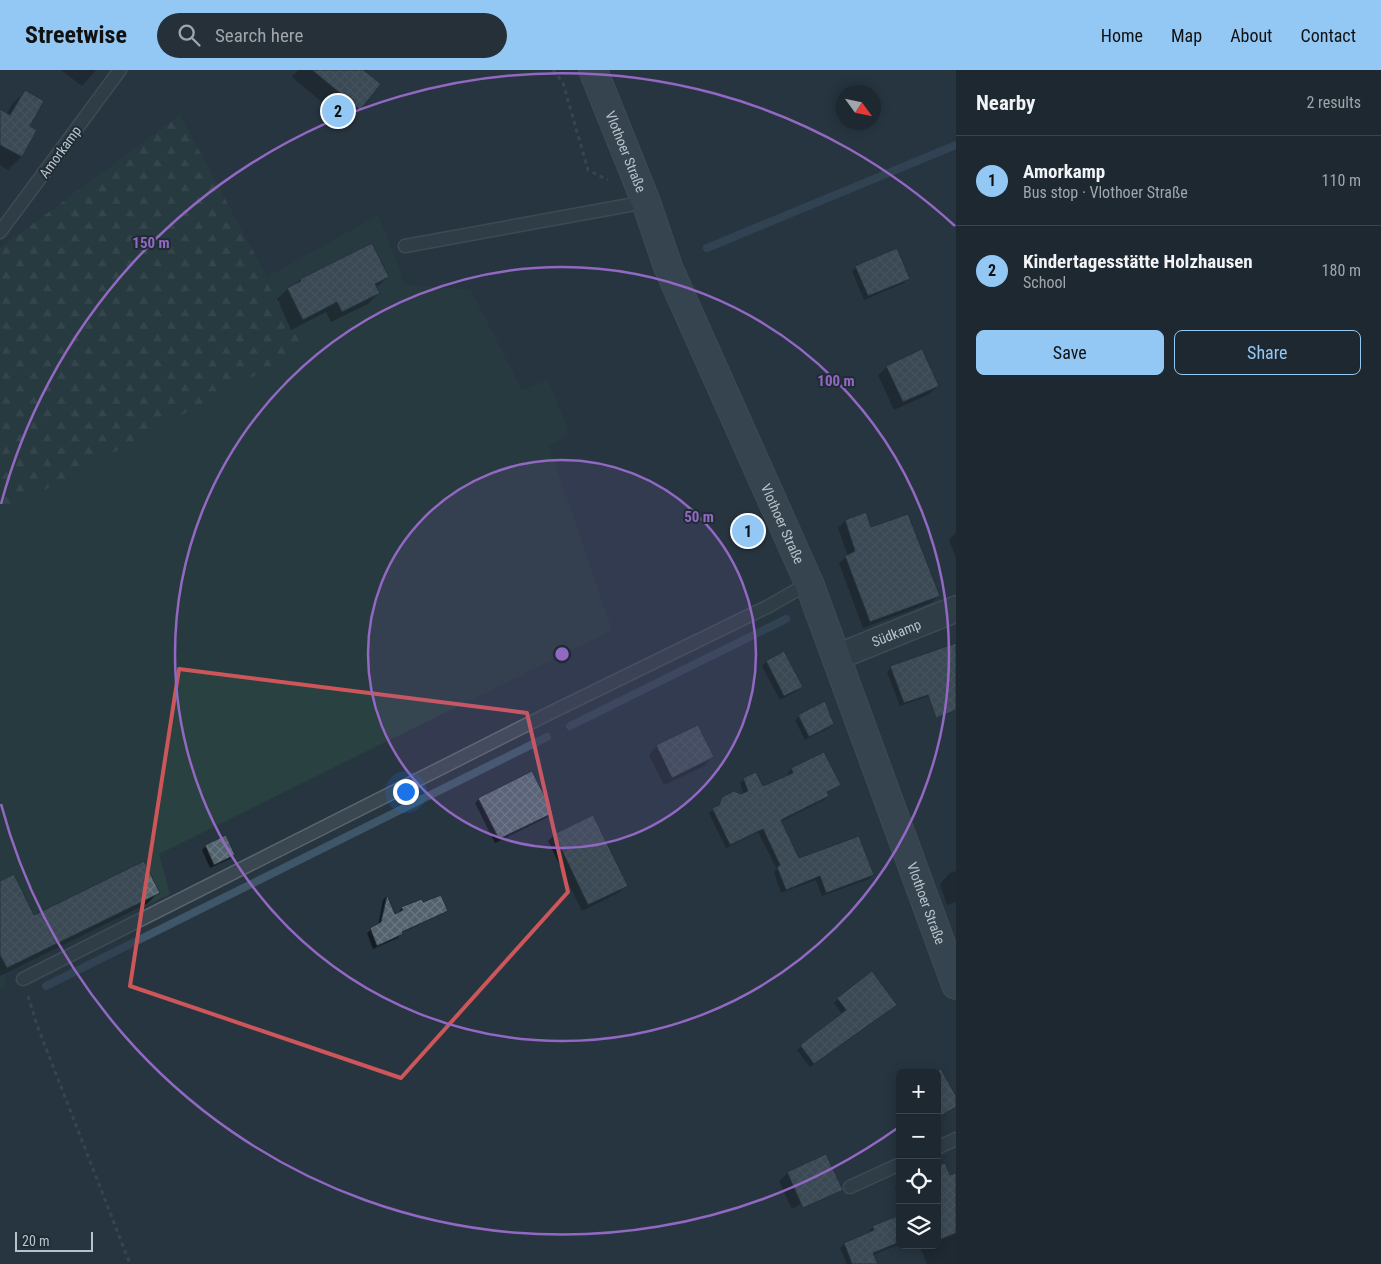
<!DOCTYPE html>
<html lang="en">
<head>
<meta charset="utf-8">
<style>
	:root { --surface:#1d2830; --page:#253038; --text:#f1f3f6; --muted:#a0a6ab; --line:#3b444c; --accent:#93c7f4 }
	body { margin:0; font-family:"Roboto Condensed",sans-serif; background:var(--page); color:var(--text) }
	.controls { position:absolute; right:15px; bottom:15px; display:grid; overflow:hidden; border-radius:8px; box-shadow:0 2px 12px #0003 }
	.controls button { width:45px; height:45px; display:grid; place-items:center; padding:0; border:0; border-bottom:1px solid var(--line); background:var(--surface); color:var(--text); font:25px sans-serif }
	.compass { position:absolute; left:836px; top:15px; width:45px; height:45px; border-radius:50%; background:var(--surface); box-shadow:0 2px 12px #0003; rotate:123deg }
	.scale { position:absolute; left:15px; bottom:12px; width:78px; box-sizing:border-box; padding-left:5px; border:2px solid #b8c2ca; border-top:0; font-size:14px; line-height:18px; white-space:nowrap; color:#b8c2ca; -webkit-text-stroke:4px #202c35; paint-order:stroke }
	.you { position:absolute; left:405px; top:721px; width:18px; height:18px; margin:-12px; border:4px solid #fff; border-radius:50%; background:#1a73e8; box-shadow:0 0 0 8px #1a73e833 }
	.badge { display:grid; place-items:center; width:32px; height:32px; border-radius:50%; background:var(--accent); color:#111; font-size:16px; font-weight:700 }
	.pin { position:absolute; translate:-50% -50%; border:2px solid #fff; box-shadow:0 1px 5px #0006 }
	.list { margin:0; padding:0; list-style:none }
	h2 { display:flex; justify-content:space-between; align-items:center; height:65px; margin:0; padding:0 20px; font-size:21px }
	h2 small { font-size:16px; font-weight:400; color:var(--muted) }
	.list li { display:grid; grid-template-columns:32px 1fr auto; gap:15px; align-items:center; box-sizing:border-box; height:90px; padding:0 20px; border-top:1px solid var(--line) }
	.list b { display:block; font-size:19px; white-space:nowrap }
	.list p { margin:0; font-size:16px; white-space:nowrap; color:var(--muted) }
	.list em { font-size:16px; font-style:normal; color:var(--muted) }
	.actions { display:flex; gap:10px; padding:15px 20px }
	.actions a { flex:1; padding:11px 0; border:1px solid var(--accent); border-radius:8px; text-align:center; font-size:18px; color:var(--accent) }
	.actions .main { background:var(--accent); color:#111 }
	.icon { flex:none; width:28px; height:28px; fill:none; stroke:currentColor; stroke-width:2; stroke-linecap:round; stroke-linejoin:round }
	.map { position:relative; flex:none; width:956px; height:1194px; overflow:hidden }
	header { display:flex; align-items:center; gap:30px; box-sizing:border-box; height:70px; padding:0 25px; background:var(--accent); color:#111 }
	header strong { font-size:24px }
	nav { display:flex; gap:28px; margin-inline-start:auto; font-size:18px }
	.search { width:350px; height:45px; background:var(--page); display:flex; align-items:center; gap:12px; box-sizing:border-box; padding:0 18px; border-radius:28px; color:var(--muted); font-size:19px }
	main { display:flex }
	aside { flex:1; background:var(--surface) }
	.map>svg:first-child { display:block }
	.grass { fill:#294140 }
	.forest { fill:url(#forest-firs) }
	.shadow { fill:#0007 }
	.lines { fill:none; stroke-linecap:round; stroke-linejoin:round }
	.stream { stroke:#3e5668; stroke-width:8 }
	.building { fill:url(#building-cross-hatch); stroke:#222e37 }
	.lane-casing { stroke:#59656d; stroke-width:15 }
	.street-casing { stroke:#59656d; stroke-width:28 }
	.secondary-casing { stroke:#59656d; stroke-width:30 }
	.path { stroke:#475d5c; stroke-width:3; stroke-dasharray:4 4; stroke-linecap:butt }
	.lane { stroke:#3b4750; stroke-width:12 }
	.street { stroke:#3b4750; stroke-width:25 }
	.secondary { stroke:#495763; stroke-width:28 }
	.marked { fill:none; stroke:#cd5659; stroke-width:4; stroke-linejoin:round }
	.ring { fill:none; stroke:#9368c3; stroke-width:2.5 }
	.labels { text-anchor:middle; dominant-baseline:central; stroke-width:4; stroke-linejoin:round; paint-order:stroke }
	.street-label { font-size:14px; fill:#b8c2ca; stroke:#202c35 }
	.centre { fill:#9368c3; stroke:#202c35; stroke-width:2.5 }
	.ring-label { font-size:15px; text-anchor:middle; font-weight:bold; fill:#9368c3; stroke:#202c35; stroke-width:4; stroke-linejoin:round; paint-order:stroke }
</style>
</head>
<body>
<header>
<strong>Streetwise</strong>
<div class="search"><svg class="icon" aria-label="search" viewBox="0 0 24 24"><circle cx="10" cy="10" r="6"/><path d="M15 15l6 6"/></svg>Search here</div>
<nav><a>Home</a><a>Map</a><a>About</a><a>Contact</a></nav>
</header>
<main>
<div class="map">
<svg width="956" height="1194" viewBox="0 0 956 1194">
	<defs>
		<pattern id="forest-firs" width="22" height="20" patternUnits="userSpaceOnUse" patternTransform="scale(1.25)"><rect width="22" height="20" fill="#294140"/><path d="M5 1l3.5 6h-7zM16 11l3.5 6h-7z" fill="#465b5a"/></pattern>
		<pattern id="building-cross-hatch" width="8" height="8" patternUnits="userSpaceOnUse" patternTransform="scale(1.25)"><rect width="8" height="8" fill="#52626d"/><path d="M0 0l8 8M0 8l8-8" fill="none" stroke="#697780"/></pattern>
	</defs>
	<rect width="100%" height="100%" fill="#273540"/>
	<polygon class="grass" points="378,145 400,200 403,214 471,220 522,320 548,310 570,364 549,376 612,560 159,784 170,824 4,904 7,914 0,919 0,444 304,278 267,207"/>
	<polygon class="forest" points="180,45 305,278 0,444 0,178"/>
	<g class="shadow">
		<polygon points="61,0 96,0 82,16"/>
		<polygon points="298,0 368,0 365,3 359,39 346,52 292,7"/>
		<polygon points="25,22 28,57 35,61 21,87 8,100 0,95 0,41 7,44 12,34"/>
		<polygon points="372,174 388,207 376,218 379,223 368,234 331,252 326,242 291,260 277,229 288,219 300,210"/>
		<polygon points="856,197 908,209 904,213 864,230 852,201"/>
		<polygon points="887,297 938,316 929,324 894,340 878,305"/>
		<polygon points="845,451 870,458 939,525 932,532 863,558 839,493 848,486 838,458"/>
		<polygon points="956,463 956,487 949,470"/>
		<polygon points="956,574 956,611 938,623 900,636 887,602 891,598"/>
		<polygon points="784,583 801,617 797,621 780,630 762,596 766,592"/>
		<polygon points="799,646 833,654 829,658 805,670 795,650"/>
		<polygon points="657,676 712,687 704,696 664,715 649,685"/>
		<polygon points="792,699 839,715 826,723 828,726 824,730 780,752 799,789 873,805 869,809 822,826 816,810 781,823 774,802 777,799 758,762 726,778 709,743 716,738 723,728 744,724 740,713 744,709 763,718 789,706 788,703"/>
		<polygon points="479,729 552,743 548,747 495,773 475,733"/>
		<polygon points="593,746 626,816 620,822 582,841 548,771 554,765"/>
		<polygon points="206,776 234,785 230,789 210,798 202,780"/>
		<polygon points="956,801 956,832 947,835 940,814 950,803"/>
		<polygon points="0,813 34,846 158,823 147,834 0,906"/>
		<polygon points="386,827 394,845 398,843 402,838 423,834 446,840 442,844 401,863 398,868 373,879 367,863 378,855 383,830"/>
		<polygon points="838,929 892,938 810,997 797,980 842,944 834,933"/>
		<polygon points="937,1097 956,1124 956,1194 927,1194 919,1175 937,1175"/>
		<polygon points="788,1103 828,1117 792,1139 779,1111"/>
		<polygon points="899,1113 900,1113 900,1128 895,1117"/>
		<polygon points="900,1146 900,1174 873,1185 876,1194 847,1194 840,1178 844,1174 870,1163 869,1161 873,1157"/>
	</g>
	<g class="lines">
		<g class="stream">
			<polyline points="707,178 956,75"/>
			<polyline points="570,656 786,549"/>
			<polyline points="46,916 547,667"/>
		</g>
	</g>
	<g class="building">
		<polygon points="312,0 364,0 381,14 360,40"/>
		<polygon points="25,20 44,31 30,56 37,60 22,87 0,75 0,39 10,45"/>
		<polygon points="372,173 389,207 375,214 380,223 342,242 337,232 303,250 287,218 301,211 300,209"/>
		<polygon points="897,178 910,209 868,226 855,196"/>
		<polygon points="922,279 939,316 903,332 886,296"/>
		<polygon points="866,442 871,457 908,444 940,526 870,552 845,486 855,481 845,450"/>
		<polygon points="956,573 956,640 936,648 928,625 904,633 890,596"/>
		<polygon points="784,581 803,617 784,626 766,591"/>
		<polygon points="825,631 834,654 809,667 798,645"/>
		<polygon points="698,655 714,687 672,708 656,675"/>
		<polygon points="824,682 841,715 827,722 829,726 781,750 799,788 859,766 874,805 826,823 820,806 786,820 777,797 780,795 763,759 730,775 712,738 719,735 722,727 734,721 741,724 748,721 743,708 756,702 763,716 793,703 791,698"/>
		<polygon points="532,701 553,743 499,769 478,728"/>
		<polygon points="593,745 628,816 588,835 554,764"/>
		<polygon points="226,765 235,785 214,795 205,775"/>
		<polygon points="144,791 160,823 7,898 0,885 0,811 14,804 34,845"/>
		<polygon points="387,825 395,844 403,840 401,837 422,829 423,832 441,825 448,841 402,862 403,864 377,876 370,858 381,852"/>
		<polygon points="872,901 897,935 814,994 800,975 846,940 837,928"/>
		<polygon points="941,999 956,1026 956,1037 937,1048 937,1003 935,1003"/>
		<polygon points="826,1084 843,1120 803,1138 787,1102"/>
		<polygon points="945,1093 950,1105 956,1103 956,1163 937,1171 937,1096"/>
		<polygon points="900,1145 900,1172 873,1183 878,1194 852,1194 844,1173 874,1160 872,1156"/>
	</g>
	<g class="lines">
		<defs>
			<g id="lane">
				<polyline points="0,162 120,0"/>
				<polyline points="405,176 646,132"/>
				<polyline points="23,909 554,641 769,536 809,513"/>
				<polyline points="937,1078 956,1069"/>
				<polyline points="850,1117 900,1094"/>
			</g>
			<g id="street">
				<path id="s1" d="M837 587 956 539"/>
			</g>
			<g id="secondary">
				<path id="s2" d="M593 0 646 132 668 197 809 513 956 915"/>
			</g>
		</defs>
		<use href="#lane" class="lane-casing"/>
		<use href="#street" class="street-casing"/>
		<use href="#secondary" class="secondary-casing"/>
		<g class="path">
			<polyline points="553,0 563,13 588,100 608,110"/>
			<polyline points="28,926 37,955 130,1194"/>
		</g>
		<use href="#lane" class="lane"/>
		<use href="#street" class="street"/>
		<use href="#secondary" class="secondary"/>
	</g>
	<path d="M0 0H956V1194H0ZM179 599 527 643 568 822 401 1008 130 916Z" fill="#273540" fill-opacity=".55" fill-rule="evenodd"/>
	<path class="marked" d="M179 599 527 643 568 822 401 1008 130 916Z"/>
	<circle cx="562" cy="584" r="194" fill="#9368c3" fill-opacity=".12"/>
	<g class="ring">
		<circle cx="562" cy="584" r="194"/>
		<circle cx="562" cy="584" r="387"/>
		<path d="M899 1057A581 581 0 0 1 1 734M1 434A581 581 0 0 1 955 156"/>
	</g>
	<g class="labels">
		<g class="street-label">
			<text stroke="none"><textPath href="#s2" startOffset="88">Vlothoer Straße</textPath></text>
			<text transform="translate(60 82) rotate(-54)">Amorkamp</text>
			<text stroke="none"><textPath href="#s2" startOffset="492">Vlothoer Straße</textPath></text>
			<text stroke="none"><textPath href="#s1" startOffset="64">Südkamp</textPath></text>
			<text stroke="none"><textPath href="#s2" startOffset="898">Vlothoer Straße</textPath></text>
		</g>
	</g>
	<circle cx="562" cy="584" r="8" class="centre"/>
	<g class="ring-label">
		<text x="151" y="178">150 m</text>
		<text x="836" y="316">100 m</text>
		<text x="699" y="452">50 m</text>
	</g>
</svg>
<div class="controls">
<button>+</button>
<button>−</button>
<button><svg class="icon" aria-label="locate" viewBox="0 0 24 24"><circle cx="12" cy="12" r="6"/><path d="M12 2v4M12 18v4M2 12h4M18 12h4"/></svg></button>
<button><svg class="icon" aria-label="layers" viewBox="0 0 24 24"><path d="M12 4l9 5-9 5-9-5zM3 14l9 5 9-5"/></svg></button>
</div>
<svg class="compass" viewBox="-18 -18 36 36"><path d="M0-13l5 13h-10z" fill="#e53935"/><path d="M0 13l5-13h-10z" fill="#a0a6ab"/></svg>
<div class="scale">20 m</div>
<div class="you"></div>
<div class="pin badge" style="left:748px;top:461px">1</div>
<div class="pin badge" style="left:338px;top:41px">2</div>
</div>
<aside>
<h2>Nearby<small>2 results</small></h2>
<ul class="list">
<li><span class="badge">1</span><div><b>Amorkamp</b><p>Bus stop · Vlothoer Straße</p></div><em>110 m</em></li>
<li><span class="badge">2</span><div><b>Kindertagesstätte Holzhausen</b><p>School</p></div><em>180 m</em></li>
</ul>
<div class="actions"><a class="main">Save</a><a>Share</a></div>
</aside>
</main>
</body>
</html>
